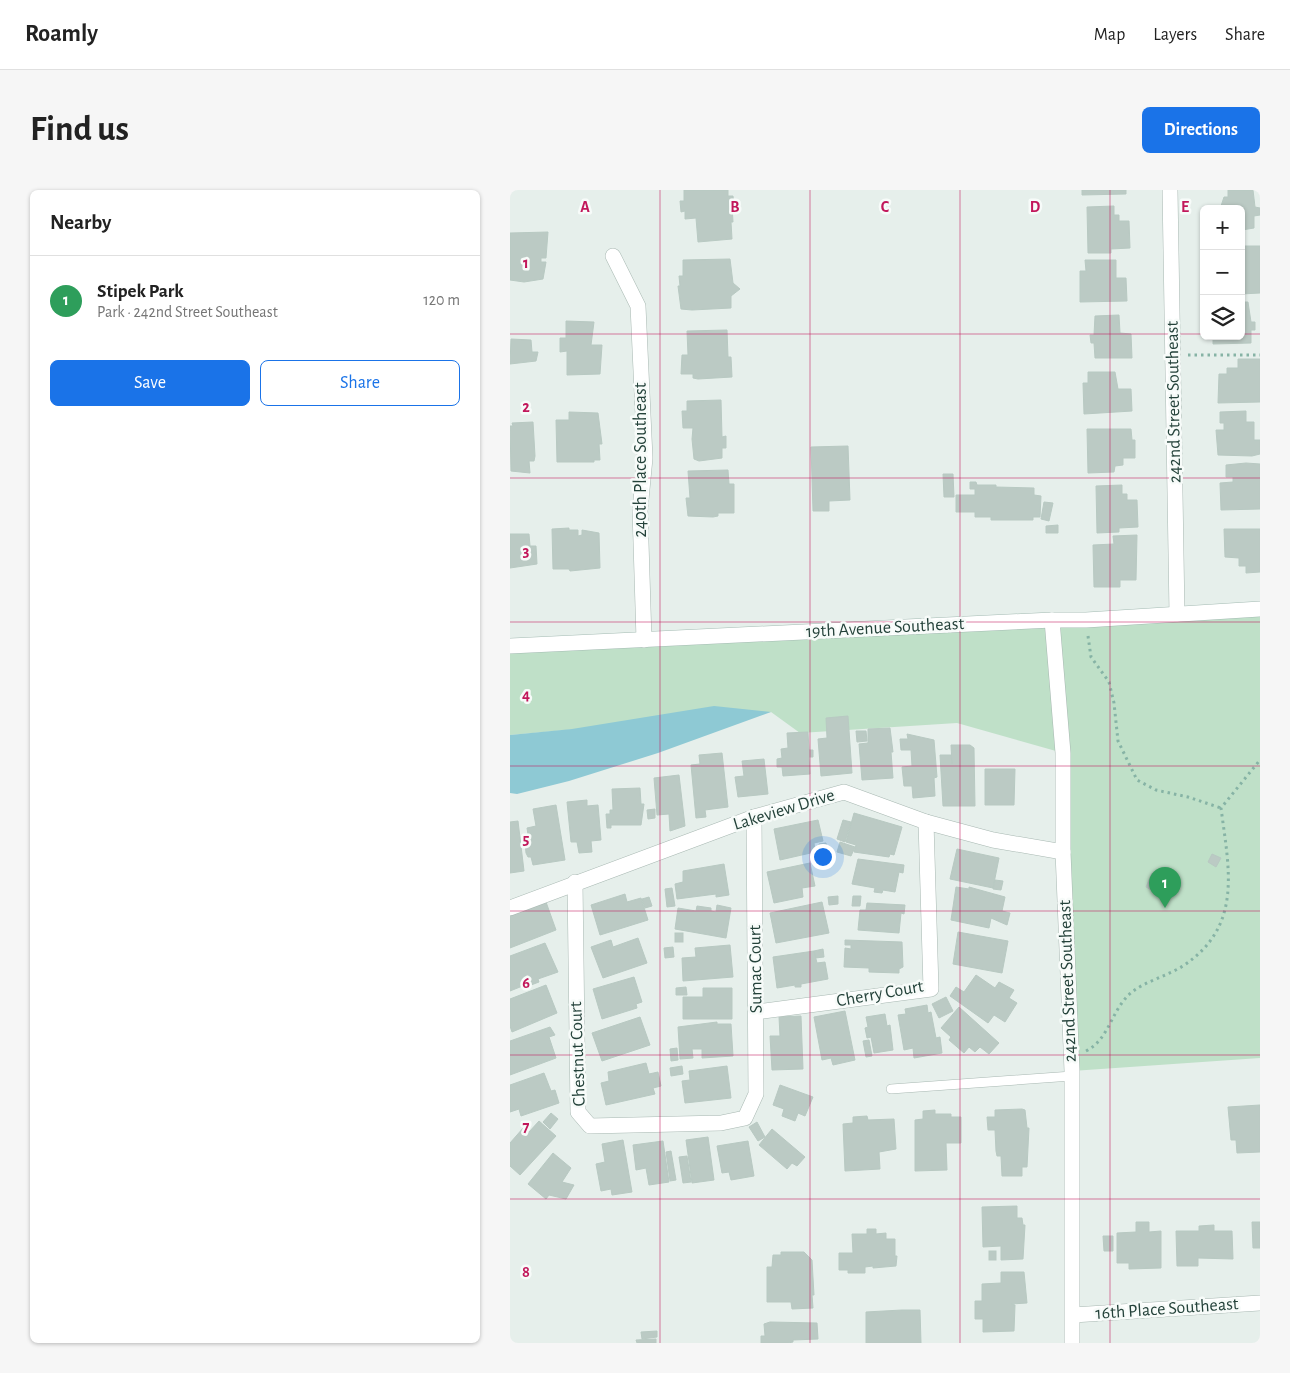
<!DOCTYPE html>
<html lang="en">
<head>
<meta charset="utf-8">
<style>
	:root { --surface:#fff; --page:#f6f6f6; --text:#222; --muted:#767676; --line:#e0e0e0; --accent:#1a73e8 }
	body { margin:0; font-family:"Alegreya Sans",sans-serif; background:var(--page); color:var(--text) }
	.controls { position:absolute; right:15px; top:15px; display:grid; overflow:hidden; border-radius:8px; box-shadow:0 1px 4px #0004 }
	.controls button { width:45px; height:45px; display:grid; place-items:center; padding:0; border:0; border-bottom:1px solid var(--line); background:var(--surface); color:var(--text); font:25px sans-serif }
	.you { position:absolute; left:312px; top:666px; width:18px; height:18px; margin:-12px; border:4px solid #fff; border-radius:50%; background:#1a73e8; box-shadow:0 0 0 8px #1a73e833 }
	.badge { display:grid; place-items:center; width:32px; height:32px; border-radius:50%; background:var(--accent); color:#fff; font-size:16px; font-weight:700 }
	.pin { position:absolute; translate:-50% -41px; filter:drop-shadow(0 1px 2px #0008) }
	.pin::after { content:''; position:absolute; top:26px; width:18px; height:15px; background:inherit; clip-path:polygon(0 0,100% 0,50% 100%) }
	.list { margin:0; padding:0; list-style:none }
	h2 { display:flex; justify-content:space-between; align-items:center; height:65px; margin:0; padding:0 20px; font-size:21px }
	h2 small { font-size:16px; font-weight:400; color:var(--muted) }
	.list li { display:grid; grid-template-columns:32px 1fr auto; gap:15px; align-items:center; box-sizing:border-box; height:90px; padding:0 20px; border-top:1px solid var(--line) }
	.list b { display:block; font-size:19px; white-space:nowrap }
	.list p { margin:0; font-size:16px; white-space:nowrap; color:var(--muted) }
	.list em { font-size:16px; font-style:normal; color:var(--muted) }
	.actions { display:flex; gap:10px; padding:15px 20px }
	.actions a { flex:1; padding:11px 0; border:1px solid var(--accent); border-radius:8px; text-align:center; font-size:18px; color:var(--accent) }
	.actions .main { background:var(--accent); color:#fff }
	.icon { flex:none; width:28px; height:28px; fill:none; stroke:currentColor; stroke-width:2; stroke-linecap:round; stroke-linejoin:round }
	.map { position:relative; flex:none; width:750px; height:1153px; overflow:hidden; border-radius:8px }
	header { display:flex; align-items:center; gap:30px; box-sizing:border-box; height:70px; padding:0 25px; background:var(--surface); border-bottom:1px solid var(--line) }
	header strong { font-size:24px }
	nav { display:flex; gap:28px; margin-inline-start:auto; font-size:18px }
	.intro { display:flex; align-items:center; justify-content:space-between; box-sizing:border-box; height:120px; padding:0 30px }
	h1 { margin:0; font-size:35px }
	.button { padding:12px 22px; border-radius:8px; background:var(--accent); color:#fff; font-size:18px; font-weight:700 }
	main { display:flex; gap:30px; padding:0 30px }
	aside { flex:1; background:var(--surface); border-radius:8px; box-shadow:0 1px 4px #0004 }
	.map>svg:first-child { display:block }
	.green { fill:#bfe0c8 }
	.water { fill:#8ec9d4 }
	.building { fill:#bbcac4; stroke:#b8c9c2 }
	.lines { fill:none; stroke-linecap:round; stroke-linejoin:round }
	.lane-casing { stroke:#a8b8b2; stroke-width:10 }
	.street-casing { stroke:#a8b8b2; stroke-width:16 }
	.secondary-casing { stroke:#a4bbb3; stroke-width:16 }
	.path { stroke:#86b3a5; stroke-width:3; stroke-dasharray:2.5 4; stroke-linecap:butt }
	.lane { stroke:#fff; stroke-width:9 }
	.street { stroke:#fff; stroke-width:15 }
	.secondary { stroke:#fff; stroke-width:15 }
	.grid { fill:none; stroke:#c2185b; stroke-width:1; stroke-opacity:0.55 }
	.labels { text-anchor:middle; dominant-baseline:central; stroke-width:5; stroke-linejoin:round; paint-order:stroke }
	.street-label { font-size:18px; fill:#24423a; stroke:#f7fbf9 }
	.grid-label { font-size:16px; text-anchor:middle; font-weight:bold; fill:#c2185b; stroke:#f7fbf9; stroke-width:5; stroke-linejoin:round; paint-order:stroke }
</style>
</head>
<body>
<header>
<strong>Roamly</strong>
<nav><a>Map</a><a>Layers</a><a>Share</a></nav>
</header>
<div class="intro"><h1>Find us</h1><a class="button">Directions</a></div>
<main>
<aside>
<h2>Nearby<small></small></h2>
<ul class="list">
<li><span class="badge" style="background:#2e9e5b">1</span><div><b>Stipek Park</b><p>Park · 242nd Street Southeast</p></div><em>120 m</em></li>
</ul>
<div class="actions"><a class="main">Save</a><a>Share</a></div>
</aside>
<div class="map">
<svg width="750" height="1153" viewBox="0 0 750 1153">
	<rect width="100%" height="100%" fill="#e6efeb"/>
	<polygon class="green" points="750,418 750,868 562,881 553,563 447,533 290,543 261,522 0,545 0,456"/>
	<polygon class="water" points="204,516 261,522 148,563 59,591 7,604 0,603 0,545 62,539"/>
	<g class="building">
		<polygon points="174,0 218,0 218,6 223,6 224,15 222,16 223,32 221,32 222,49 188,52 186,28 175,29 175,21 171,22 170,11 174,11"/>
		<polygon points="572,0 616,0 616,4 572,5"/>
		<polygon points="718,0 743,0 745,17 750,18 750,25 744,26 744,38 732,40 731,19 710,19 714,7 718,7"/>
		<polygon points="604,16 604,25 609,25 609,31 619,31 620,58 601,59 601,63 578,63 577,17"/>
		<polygon points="38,42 36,68 31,68 31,72 36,72 33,89 14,92 0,90 0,43"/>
		<polygon points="731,56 750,56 750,103 731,104"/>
		<polygon points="220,69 223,93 230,99 221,106 221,118 182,120 171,119 168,96 170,96 169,86 173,86 173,70"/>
		<polygon points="575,70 606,70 606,88 616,88 617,111 570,112 570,81 576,81"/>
		<polygon points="731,112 738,112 741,132 745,132 745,140 741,140 741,153 703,154 703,146 731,146"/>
		<polygon points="609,125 610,143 621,144 622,168 585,168 584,153 581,153 580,145 584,145 585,126"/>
		<polygon points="56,131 84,132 81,155 92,155 90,184 57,185 57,161 50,162 50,148 56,148"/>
		<polygon points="217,140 218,167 221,167 222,187 188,189 183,188 183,184 171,184 172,165 178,165 177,141"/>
		<polygon points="1,149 21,150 22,162 28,162 26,171 0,174"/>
		<polygon points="728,169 750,169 750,212 708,213 709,184 717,184 717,178 728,178"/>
		<polygon points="578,182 605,182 608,199 621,199 622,221 574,224 573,193 578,193"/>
		<polygon points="211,210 212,247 216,246 216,258 212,258 212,268 189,271 184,269 182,249 183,238 173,238 172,221 177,221 177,211"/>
		<polygon points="736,221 736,232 744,232 744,250 750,250 750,264 742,266 708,265 706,240 714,240 714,233 710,233 710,222"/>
		<polygon points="59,222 88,223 92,254 89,254 90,270 84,270 84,272 47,272 46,230 59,230"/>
		<polygon points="23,232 25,266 24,271 19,271 20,283 1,281 0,236 3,236 2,233"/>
		<polygon points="577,239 621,239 622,250 625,250 625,268 613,268 613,275 605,276 604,282 578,283"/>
		<polygon points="338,256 340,310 319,311 319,321 303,321 301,257"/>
		<polygon points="736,273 750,274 750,319 711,320 710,293 723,292 723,287 716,287 716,275"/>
		<polygon points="218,280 219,294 224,294 224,323 208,323 208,326 203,327 178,326 176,308 180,308 178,281"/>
		<polygon points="433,284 443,284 444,307 434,307"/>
		<polygon points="460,292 466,292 467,295 486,295 486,297 524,298 524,305 531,306 530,327 523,327 523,330 481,330 481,327 465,327 465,322 446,322 446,305 465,305 465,299 460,299"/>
		<polygon points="612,295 612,304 617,304 617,310 627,310 628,337 609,338 609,342 587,343 586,296"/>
		<polygon points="534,312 543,313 539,331 531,329"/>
		<polygon points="548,335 548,343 536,343 536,336"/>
		<polygon points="59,338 59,340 68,340 68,346 72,345 72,340 89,343 90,378 60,381 59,379 43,379 42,339"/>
		<polygon points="714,339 750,339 750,382 736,383 736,376 729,376 729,368 715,367"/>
		<polygon points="0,344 19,344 20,356 26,356 27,374 0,378"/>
		<polygon points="627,345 626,390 610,390 610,397 584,397 583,355 604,354 603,346"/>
		<polygon points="338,526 342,583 311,586 308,549 317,548 316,528"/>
		<polygon points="380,538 383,562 381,562 383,588 352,590 349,554 358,553 358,539"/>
		<polygon points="346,541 356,541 357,551 347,552"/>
		<polygon points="298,542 299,560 303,560 303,567 299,567 300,584 273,586 272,577 267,577 267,569 272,568 271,559 278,558 277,543"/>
		<polygon points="397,544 424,550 427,587 424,588 425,606 403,608 402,596 394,596 392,577 402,576 401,560 391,560 390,549 398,549"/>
		<polygon points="441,555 460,555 464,558 465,616 433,616 430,565 441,565 442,574"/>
		<polygon points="212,563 218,617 195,620 196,627 186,628 181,575 190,574 189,565"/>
		<polygon points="254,569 258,604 228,607 225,587 234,586 232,571"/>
		<polygon points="475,579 505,579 504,615 475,615"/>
		<polygon points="169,585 175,636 160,641 159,624 147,625 144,588"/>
		<polygon points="130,598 131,614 134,614 131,635 101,635 101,638 97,638 96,624 100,624 100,620 103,620 102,599"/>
		<polygon points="77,610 77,616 88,615 91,650 81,651 82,662 69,663 67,652 61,652 57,612"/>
		<polygon points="46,615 55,670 23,675 21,667 18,667 16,663 15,652 19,651 17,638 26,636 23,619"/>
		<polygon points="145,619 145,628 138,629 137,620"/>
		<polygon points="344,623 392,637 384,665 380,664 379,667 344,662 346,655 336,652"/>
		<polygon points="308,630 313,651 304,653 305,662 270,670 264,639"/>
		<polygon points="333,630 341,632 335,652 327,649"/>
		<polygon points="8,631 14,681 0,683 0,632"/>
		<polygon points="330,652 345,657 341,666 327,662"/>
		<polygon points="316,653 317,662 310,663 309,654"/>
		<polygon points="447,659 489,668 483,698 440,689"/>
		<polygon points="702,664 711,668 706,677 698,672"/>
		<polygon points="348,669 394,675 393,683 389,682 385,702 373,700 372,703 364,702 365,698 342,694"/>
		<polygon points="300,673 305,696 292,698 293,707 264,713 257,682"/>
		<polygon points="214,674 219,705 206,707 206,704 167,709 165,694 173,692 173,681"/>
		<polygon points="642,683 650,687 643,701 636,697"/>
		<polygon points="485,690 493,691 491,700 483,699"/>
		<polygon points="446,697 459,699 459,697 495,707 492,721 500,723 497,735 481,728 479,738 441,730"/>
		<polygon points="162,698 165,716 157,717 155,699"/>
		<polygon points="115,704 117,712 131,708 138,730 90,745 81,715"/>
		<polygon points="328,706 328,714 319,715 318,707"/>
		<polygon points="343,706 351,706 350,716 342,716"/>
		<polygon points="139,707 142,716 135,718 132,709"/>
		<polygon points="36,712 46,740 0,758 0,725"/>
		<polygon points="312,712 319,743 266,753 260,723"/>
		<polygon points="357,713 395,715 394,724 391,723 389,743 348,740 350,720 356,720"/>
		<polygon points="207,715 221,718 216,748 165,739 168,718 186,721 187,716 201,718 201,721 206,722"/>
		<polygon points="448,742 498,751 492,783 443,774"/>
		<rect x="165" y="743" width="8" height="9"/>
		<polygon points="128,748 137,773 93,788 81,757 101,750 103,757"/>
		<polygon points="335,750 392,752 393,777 389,779 389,783 359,782 359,778 334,777 335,758 341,759 341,755 335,755"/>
		<polygon points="35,753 48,782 28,789 29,792 21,795 20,793 0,801 0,766"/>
		<polygon points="220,755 223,787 173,791 172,768 186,767 185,758"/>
		<polygon points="163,757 164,767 155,768 154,758"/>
		<polygon points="313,759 314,767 305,768 304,761"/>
		<polygon points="304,761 307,773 315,772 318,789 291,794 291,797 285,797 285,795 267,798 263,767"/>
		<polygon points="466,785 485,798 489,792 504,800 499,808 507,813 495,832 484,825 478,833 440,806 446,797 454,802"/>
		<polygon points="124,787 132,812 126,814 127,818 92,829 83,799"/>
		<polygon points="36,795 47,823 2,842 0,836 0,809"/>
		<polygon points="176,797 177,805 166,805 166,798"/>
		<polygon points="193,798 222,798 222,829 173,829 173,807 193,807"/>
		<polygon points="436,807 443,821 429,828 422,814"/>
		<polygon points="417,815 418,823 421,822 426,848 430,847 432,863 404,868 403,858 394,860 388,825 396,824 395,819"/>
		<polygon points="449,817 489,853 479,864 470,857 465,862 459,857 454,863 439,850 441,847 431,838"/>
		<polygon points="335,821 345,870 323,875 321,868 312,870 304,827"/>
		<polygon points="375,824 377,836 380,835 383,860 364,863 361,847 357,848 355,838 358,837 356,827"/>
		<polygon points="291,826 293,879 262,880 260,846 270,846 269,827"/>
		<polygon points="130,827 140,855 92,871 82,843"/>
		<polygon points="207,832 207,834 221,834 223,866 192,868 192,859 182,859 183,868 170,869 168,837"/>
		<polygon points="40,837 45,845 39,847 46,868 0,885 0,851"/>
		<polygon points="359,850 362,866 356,867 353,851"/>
		<polygon points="167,858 168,870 161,871 160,859"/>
		<polygon points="136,873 139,884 148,882 151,896 143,898 145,904 96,915 91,893 99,891 98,882"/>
		<polygon points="172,876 173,884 161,886 160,878"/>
		<polygon points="217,876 221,908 175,913 172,891 180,890 179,881"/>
		<polygon points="34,883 41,901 45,900 49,913 11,926 9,919 0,922 0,895"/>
		<polygon points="270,895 303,907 295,926 288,923 285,931 272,926 274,919 263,915"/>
		<polygon points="750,915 750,962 727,963 726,950 721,950 718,917"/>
		<polygon points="512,919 515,920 517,938 519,938 517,977 512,977 512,986 492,986 491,966 487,966 486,961 485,940 478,940 477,927 485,927 485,920"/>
		<polygon points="425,920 425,924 441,924 441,927 451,927 451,953 436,953 437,980 405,981 405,930 413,929 413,921"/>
		<polygon points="41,923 48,929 40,939 33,932"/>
		<polygon points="357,926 358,930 384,929 386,959 369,962 370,979 335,981 333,934 343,933 343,927"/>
		<polygon points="29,931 46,946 10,985 0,976 0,953 14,937 19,942"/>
		<polygon points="247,932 255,947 248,951 239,937"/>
		<polygon points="262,939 295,967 287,976 282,973 277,979 249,955"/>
		<polygon points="198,947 204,990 182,993 176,950"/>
		<polygon points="113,950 122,1002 102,1005 101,999 91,1001 86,974 95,972 92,954"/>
		<polygon points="153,951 159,992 139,995 136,978 126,980 123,955"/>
		<polygon points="238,951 244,986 221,990 219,982 212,983 207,956"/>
		<polygon points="161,961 166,990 160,991 156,962"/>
		<polygon points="43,963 61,978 52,992 64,995 56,1009 39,1005 36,1009 18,994"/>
		<polygon points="177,966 181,992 173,993 169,967"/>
		<polygon points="507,1016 507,1028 512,1028 513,1035 515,1035 513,1069 491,1070 491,1056 473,1057 472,1017"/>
		<polygon points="626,1032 639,1032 639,1042 651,1041 651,1078 619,1079 619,1073 607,1073 607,1043 626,1042"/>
		<polygon points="742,1032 750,1032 750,1058 743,1058"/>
		<polygon points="704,1035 704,1041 722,1041 723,1069 688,1068 688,1076 667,1076 666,1041 689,1041 689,1036"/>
		<polygon points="357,1039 366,1039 366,1044 376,1043 376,1049 385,1049 385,1066 387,1066 386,1076 363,1078 363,1076 355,1077 355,1083 338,1083 338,1080 329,1080 329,1063 343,1063 342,1044 357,1044"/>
		<polygon points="593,1046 603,1046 603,1061 594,1061"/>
		<rect x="479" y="1061" width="7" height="9"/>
		<polygon points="271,1062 294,1062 302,1070 304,1105 302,1105 303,1118 282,1119 281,1112 257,1112 257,1077 262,1077 263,1065 271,1065"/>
		<polygon points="491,1082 514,1082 517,1113 501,1114 505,1115 504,1141 473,1142 473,1129 465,1129 465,1111 472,1111 472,1094 491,1093"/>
		<polygon points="392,1120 410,1120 411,1153 356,1153 356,1122"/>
		<polygon points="260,1132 307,1133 308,1149 283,1150 283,1152 278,1153 251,1153 251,1146 255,1146 254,1134"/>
		<polygon points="147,1141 147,1147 132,1149 131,1142"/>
		<polygon points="146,1149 146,1153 127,1153 126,1150"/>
	</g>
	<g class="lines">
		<defs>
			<polyline id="lane" points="381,899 562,886"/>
			<g id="street">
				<polyline points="660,0 667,424"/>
				<polyline points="103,66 128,116 135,268 130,320 134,450"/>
				<polyline points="542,430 553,563 553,662 562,881 562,1153"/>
				<polyline points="65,692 68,922 80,936 211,933 235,928 246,904 244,627"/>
				<polyline points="0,718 244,627 334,602 416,632 483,650 553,662"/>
				<polyline points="246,822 421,799 416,632"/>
				<polyline points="563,1125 750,1113"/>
			</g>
			<polyline id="secondary" points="0,456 542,430 576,430 750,419"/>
		</defs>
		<use href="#lane" class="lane-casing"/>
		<use href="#street" class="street-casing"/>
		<use href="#secondary" class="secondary-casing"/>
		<g class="path">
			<polyline points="678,165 750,165"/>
			<polyline points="578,446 581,467 599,492 604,513 608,551 627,590 646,600 678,607 711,618"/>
			<path d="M576 861C600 849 601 819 622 802 636 791 657 786 673 776 733 736 719 680 711 618L750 570"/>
		</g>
		<use href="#lane" class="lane"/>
		<use href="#street" class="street"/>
		<use href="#secondary" class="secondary"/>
	</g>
	<path class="grid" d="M150 0V1153M300 0V1153M450 0V1153M600 0V1153M0 144H694M731 144H750M0 288H750M0 432H750M0 576H750M0 721H750M0 865H750M0 1009H750"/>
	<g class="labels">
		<g class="street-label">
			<text transform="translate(664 212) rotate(-91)">242nd Street Southeast</text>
			<text transform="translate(131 270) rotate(-90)">240th Place Southeast</text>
			<text transform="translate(375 438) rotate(-3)">19th Avenue Southeast</text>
			<text transform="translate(274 620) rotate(-17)">Lakeview Drive</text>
			<text transform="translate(246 779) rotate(-91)">Sumac Court</text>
			<text transform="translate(558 791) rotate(-92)">242nd Street Southeast</text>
			<text transform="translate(370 804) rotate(-10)">Cherry Court</text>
			<text transform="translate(68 864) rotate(-92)">Chestnut Court</text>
			<text transform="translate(657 1119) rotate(-4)">16th Place Southeast</text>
		</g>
	</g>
	<g class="grid-label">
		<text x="75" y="22">A</text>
		<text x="225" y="22">B</text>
		<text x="375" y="22">C</text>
		<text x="525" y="22">D</text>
		<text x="675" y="22">E</text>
		<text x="16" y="78">1</text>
		<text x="16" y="222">2</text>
		<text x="16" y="366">3</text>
		<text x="16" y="510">4</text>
		<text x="16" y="654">5</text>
		<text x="16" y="798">6</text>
		<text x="16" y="942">7</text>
		<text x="16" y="1087">8</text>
	</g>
</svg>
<div class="controls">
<button>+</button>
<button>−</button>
<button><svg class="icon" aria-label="layers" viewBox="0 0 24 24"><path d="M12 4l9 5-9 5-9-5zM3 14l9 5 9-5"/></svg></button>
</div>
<div class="you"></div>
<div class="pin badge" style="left:655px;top:718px;background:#2e9e5b">1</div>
</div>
</main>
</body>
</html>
